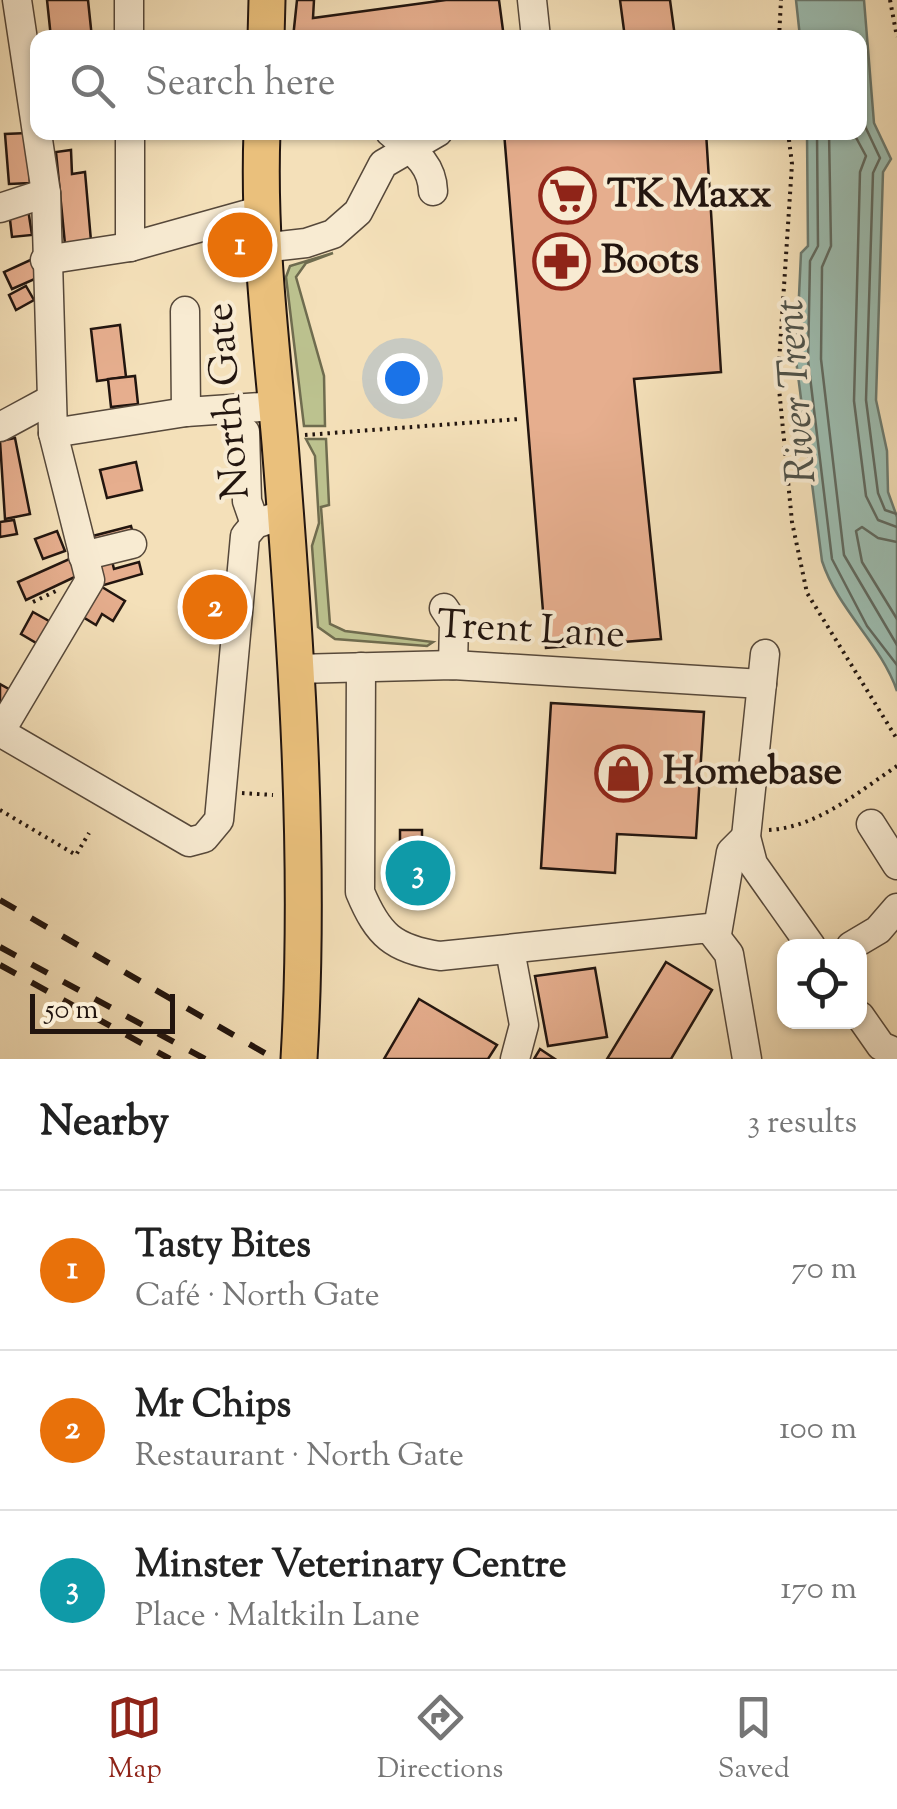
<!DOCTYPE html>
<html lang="en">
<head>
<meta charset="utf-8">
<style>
	:root { --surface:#fff; --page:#f2f2f2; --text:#222; --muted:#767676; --line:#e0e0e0; --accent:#8f2418 }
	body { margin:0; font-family:"Sorts Mill Goudy",serif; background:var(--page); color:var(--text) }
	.controls { position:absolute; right:30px; bottom:30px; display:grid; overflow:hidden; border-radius:20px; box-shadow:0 2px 8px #0004 }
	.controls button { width:90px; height:90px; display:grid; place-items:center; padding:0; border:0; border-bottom:2px solid var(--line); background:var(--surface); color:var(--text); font:50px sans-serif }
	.scale { position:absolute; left:30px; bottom:25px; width:145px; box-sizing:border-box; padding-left:10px; border:5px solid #22150f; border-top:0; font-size:28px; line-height:35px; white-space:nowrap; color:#22150f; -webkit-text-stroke:8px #f8ebd2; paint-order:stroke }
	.you { position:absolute; left:402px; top:378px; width:35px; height:35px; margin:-25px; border:8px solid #fff; border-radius:50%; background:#1a73e8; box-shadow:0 0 0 15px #1a73e833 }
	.badge { display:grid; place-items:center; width:65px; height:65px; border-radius:50%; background:var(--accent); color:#fff; font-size:32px; font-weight:700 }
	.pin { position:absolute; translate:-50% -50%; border:5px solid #fff; box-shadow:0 2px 10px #0006 }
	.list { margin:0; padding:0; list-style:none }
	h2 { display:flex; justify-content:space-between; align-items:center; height:130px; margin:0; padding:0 40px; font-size:42px }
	h2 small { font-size:32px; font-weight:400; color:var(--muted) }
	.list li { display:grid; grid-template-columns:65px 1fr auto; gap:30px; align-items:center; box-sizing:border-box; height:160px; padding:0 40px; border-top:2px solid var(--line) }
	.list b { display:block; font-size:38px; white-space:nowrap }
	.list p { margin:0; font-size:32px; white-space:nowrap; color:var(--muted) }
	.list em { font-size:32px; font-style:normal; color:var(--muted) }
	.icon { flex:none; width:55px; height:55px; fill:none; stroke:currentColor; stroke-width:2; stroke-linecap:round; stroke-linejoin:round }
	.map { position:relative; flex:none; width:897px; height:1059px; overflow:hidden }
	.search { position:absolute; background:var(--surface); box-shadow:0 2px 8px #0004; left:30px; right:30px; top:30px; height:110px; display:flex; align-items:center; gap:25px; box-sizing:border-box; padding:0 35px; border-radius:20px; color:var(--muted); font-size:38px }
	.sheet { height:610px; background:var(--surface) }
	nav { display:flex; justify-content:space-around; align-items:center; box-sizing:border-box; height:140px; border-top:2px solid var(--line); background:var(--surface); font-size:28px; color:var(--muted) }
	nav a { display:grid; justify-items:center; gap:5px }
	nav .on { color:var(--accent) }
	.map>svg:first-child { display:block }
	.green { fill:#bcc28f; stroke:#6f6c4f; stroke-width:2.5 }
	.water { fill:#9cbdb1; stroke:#6b7a70; stroke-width:2.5 }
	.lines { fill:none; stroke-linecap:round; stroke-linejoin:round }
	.shore { stroke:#5f6960; stroke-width:2.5 }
	.building { fill:#e6ae8e; stroke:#22150f; stroke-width:2.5 }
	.minor-casing { stroke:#56483a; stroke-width:31 }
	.major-casing { stroke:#22150f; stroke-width:39 }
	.path { stroke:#22150f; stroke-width:4; stroke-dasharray:2.5 5; stroke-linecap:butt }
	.minor { stroke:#f8ebd2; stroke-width:28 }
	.major { stroke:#eac07c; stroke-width:35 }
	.rail { stroke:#22150f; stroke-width:6; stroke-dasharray:18 18; stroke-linecap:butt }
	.labels { text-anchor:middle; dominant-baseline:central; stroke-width:8; stroke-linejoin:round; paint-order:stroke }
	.poi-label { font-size:40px; font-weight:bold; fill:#22150f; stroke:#f8ebd2; text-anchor:start }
	.street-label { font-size:40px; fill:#22150f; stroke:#f8ebd2 }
	.water-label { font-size:42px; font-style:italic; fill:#4d5048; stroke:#f8ebd2 }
</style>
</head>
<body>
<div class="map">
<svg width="897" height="1059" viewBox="0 0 897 1059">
	<rect width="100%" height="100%" fill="#f4e0b9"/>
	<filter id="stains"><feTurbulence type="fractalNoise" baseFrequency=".002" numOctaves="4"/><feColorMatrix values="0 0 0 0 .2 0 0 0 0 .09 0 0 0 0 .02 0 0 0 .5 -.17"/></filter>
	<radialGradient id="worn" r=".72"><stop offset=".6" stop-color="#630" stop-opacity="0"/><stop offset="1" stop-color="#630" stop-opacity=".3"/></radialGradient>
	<g class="green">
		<polygon points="333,253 306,263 296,277 324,376 325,426 304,426 286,277 290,266"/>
		<polygon points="306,439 326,439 329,505 321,507 330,624 345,631 433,642 427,646 335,639 318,627 312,546 319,523 315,456"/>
	</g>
	<path class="water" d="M796 0H864L874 123 891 159 883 172 876 400 887 451 888 492 897 517V691C881 644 838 610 822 561L796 360 801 253 808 246 807 133 860 132V38L800 37Z"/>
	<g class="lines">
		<g class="shore">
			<polyline points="860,41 864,124 880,158 873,173 866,400 878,493 885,510 897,514"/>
			<polyline points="817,132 818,246 810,261 808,360 832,559 867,626 897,665"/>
			<polyline points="829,132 831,246 822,267 821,359 844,555 897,645"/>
			<polyline points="853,132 866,156 860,172 854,401 866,496 878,520 897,527"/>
			<polyline points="897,542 878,538 862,527 856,531 862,562 897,619"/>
		</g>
	</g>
	<g class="building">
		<polygon points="47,0 88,0 92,38 51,38"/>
		<polygon points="297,0 314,0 313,18 446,0 499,0 504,38 293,38"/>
		<polygon points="620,0 670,0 675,37 625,38"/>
		<polygon points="504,132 706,132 721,372 634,379 661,639 546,648"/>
		<polygon points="27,133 30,183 9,184 5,134"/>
		<polygon points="71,150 72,174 85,172 91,241 65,244 56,152"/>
		<polygon points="28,209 32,235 12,237 9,211"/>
		<polygon points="37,257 37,278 12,289 4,272"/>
		<polygon points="26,286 34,300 16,310 9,295"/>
		<polygon points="120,325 126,377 97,381 91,329"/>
		<polygon points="135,376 138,404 111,407 108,379"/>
		<polygon points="15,438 30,514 5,519 0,441"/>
		<polygon points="136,462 142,490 107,498 100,470"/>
		<polygon points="14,520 17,534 0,537 0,522"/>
		<polygon points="131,526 134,537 110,553 114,569 139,562 142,574 104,585 89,537"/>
		<polygon points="57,531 65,551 43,559 35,539"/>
		<polygon points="76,556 79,575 26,600 18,582"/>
		<polygon points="102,587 125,601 113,621 102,614 96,625 83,617"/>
		<polygon points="33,612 56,625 43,647 21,634"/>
		<polygon points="0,684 16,693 0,711"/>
		<polygon points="551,703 704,712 696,838 617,834 615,873 541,868"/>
		<polygon points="400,830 422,830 422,844 435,844 436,902 400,902"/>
		<polygon points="666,962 712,990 671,1059 607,1059"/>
		<polygon points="595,968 607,1037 548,1046 535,976"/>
		<polygon points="419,999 497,1045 488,1059 384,1059"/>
		<polygon points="540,1049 555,1059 534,1059"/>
	</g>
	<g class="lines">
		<defs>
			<g id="minor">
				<polyline points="129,0 129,38"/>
				<polyline points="532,0 536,38"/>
				<polyline points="130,132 130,247"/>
				<path d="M390 132C411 150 432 162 433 191"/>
				<polyline points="0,208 46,193"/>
				<polyline points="262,248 306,243 333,234 358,212 383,164 438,132"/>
				<polyline points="45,260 130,247 259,211"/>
				<polyline points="185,311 186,412"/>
				<polyline points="0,427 50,400"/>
				<polyline points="245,432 247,501 255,524"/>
				<polyline points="53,433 186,412 275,406"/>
				<polyline points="83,556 132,544"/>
				<polyline points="444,608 454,623 453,665"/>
				<polyline points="765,654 746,837 753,864 811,946"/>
				<path d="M361 667 360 892C378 935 393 949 440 956L709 928 729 954 747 1059"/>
				<polyline points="295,669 453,665 762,684"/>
				<polyline points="0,732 90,580 53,433 46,193 17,0"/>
				<polyline points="0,732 189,842 204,838 219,820 245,536 255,524 285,514"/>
				<polyline points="871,824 897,865"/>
				<polyline points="717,934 731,852 746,837"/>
				<polyline points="851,946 878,930 897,908"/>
				<polyline points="510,950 524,1025 515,1059"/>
				<polyline points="860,1016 881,1046 897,1053"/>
			</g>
			<g id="major">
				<polyline points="266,38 267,0"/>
				<path d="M262 132C258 238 271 339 280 443 296 644 311 858 299 1059"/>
			</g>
		</defs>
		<use href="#minor" class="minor-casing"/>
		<use href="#major" class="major-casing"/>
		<g class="path">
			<polyline points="890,0 897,37"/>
			<polyline points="779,38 781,0"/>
			<polyline points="788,132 792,164 778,378 792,522 807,593 897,739"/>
			<polyline points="305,435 519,419"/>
			<polyline points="33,602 56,591"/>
			<polyline points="242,793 273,795"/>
			<polyline points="0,810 76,855 89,833"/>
			<path d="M769 830C818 827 858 792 897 766"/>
		</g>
		<use href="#minor" class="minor"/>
		<use href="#major" class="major"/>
		<g class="rail">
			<polyline points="0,900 275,1059"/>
			<polyline points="0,947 205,1059"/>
			<polyline points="0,965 170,1059"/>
		</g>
	</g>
	<defs>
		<symbol id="supermarket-ring" viewBox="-11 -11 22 22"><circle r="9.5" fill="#f8ebd2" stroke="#8f2418" stroke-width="1.5"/><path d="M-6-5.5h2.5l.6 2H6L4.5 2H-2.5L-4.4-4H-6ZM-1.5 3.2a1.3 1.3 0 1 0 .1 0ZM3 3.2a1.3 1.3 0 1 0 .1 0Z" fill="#8f2418"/></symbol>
		<symbol id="pharmacy-ring" viewBox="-11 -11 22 22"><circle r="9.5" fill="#f8ebd2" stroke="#8f2418" stroke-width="1.5"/><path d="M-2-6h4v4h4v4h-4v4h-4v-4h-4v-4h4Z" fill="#8f2418"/></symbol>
		<symbol id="shop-ring" viewBox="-11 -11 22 22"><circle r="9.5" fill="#f8ebd2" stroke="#8f2418" stroke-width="1.5"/><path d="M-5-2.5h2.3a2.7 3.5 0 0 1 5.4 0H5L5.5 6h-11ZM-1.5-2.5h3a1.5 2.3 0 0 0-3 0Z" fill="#8f2418"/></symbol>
	</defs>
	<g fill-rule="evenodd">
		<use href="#supermarket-ring" x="536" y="164" width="63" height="63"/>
		<use href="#pharmacy-ring" x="530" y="230" width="63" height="63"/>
		<use href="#shop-ring" x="592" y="742" width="63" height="63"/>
	</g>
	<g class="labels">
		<g class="poi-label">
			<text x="607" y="196">TK Maxx</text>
			<text x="601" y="262">Boots</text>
			<text x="663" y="773">Homebase</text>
		</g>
		<g class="street-label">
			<text transform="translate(230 401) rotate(-95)">North Gate</text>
			<text transform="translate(531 632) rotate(3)">Trent Lane</text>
		</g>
		<g class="water-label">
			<text transform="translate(798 391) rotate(-94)">River Trent</text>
		</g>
	</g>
	<rect width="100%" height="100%" filter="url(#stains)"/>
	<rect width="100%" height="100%" fill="url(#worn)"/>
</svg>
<div class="controls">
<button><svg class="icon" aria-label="locate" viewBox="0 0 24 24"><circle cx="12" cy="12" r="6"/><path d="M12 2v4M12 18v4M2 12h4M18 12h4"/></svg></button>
</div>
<div class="scale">50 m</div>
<div class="you"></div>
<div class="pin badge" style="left:240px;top:245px;background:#e8710a">1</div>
<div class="pin badge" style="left:215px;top:607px;background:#e8710a">2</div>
<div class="pin badge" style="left:418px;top:873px;background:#0f9aa8">3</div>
<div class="search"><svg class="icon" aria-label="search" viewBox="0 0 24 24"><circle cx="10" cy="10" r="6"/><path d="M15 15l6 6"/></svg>Search here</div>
</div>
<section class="sheet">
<h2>Nearby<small>3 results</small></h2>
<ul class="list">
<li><span class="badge" style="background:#e8710a">1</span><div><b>Tasty Bites</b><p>Café · North Gate</p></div><em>70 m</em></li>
<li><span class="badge" style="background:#e8710a">2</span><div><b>Mr Chips</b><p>Restaurant · North Gate</p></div><em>100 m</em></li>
<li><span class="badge" style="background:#0f9aa8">3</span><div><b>Minster Veterinary Centre</b><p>Place · Maltkiln Lane</p></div><em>170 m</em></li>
</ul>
</section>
<nav>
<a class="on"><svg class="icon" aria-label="map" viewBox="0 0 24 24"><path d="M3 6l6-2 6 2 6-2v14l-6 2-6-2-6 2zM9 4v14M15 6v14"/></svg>Map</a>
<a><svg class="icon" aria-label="directions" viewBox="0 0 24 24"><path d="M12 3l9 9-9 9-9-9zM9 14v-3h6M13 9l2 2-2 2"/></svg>Directions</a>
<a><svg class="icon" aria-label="saved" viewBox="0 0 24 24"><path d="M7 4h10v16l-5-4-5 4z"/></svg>Saved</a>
</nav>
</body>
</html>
